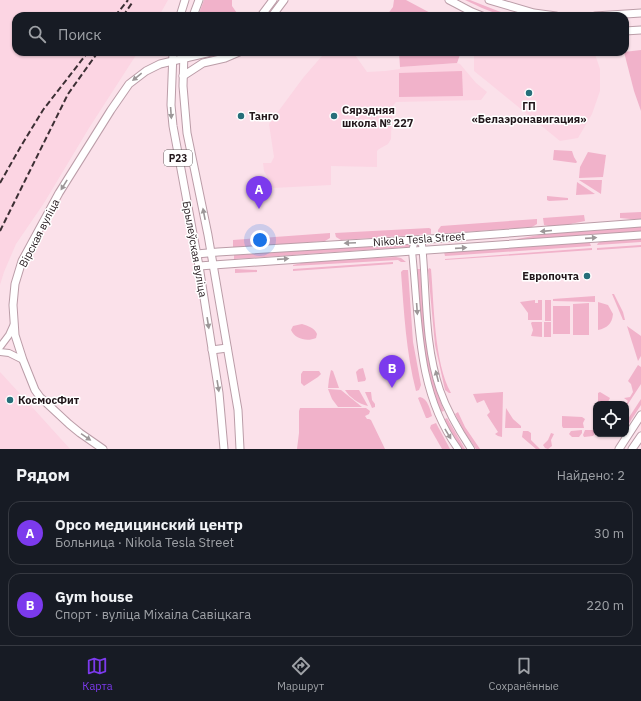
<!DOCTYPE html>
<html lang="ru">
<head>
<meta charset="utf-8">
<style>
	:root { --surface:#171b24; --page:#242831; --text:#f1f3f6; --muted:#9ea1a6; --line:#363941; --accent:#7c3aed }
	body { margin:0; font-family:"IBM Plex Sans",sans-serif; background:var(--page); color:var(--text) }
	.controls { position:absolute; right:12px; bottom:12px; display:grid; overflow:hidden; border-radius:8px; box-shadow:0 1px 3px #0004 }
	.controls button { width:36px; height:36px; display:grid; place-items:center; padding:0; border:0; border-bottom:1px solid var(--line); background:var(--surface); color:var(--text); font:20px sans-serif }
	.you { position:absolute; left:260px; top:240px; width:14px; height:14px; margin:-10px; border:3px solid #fff; border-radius:50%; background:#1a73e8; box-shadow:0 0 0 6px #1a73e833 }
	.badge { display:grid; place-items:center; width:26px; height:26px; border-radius:50%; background:var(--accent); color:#fff; font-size:13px; font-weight:700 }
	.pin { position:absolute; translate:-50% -33px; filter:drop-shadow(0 1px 2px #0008) }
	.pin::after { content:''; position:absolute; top:21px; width:14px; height:12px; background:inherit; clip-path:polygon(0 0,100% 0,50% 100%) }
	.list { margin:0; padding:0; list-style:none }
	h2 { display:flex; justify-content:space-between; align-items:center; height:52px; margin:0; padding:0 16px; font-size:17px }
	h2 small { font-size:13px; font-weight:400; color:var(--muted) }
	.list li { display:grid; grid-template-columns:26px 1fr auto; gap:12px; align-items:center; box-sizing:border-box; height:64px; margin:0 8px 8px; padding:0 8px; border:1px solid var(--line); border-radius:12px }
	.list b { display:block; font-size:15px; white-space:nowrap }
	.list p { margin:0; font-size:13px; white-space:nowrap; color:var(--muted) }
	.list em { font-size:13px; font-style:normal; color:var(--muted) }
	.icon { flex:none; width:22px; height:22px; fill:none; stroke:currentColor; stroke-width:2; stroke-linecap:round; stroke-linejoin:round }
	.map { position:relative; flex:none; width:641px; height:449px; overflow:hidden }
	.search { position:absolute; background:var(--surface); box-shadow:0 1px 3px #0004; left:12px; right:12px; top:12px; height:44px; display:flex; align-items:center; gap:10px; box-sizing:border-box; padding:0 14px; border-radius:12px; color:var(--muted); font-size:15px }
	.sheet { height:196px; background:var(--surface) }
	nav { display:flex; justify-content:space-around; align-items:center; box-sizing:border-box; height:56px; border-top:1px solid var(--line); background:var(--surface); font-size:11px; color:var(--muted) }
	nav a { display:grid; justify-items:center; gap:2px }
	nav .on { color:var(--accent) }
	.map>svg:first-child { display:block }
	.built { fill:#fcd5e3 }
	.green { fill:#f1b2ca }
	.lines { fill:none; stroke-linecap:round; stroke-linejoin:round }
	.minor-casing { stroke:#bb9da8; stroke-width:8 }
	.major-casing { stroke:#bb9da8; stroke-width:9 }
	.minor { stroke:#fff; stroke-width:6 }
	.major { stroke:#fff; stroke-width:7 }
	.rail { stroke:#3c2f34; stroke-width:2; stroke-dasharray:6 3; stroke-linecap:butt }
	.oneway { fill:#9c9798 }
	.poi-dot { fill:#266f7a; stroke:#fff; stroke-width:1.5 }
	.labels { text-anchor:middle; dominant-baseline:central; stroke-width:3; stroke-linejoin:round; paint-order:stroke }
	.shield { fill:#fff; stroke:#645d5f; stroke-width:1 }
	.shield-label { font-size:10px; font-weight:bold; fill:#22171b }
	.poi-label { font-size:11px; font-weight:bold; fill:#22171b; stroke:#fff; text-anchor:start }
	.street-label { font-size:11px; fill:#22171b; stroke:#fff }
</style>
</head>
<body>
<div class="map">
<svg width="641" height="449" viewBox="0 0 641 449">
	<rect width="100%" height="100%" fill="#fbe1ea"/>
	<g class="built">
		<polygon points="0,0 168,0 159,16 16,16 16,52 138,52 89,128 44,203 16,244 4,272 0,285"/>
		<polygon points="474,52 541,52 557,54 595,54 600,69 600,91 592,114 578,138 560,141 489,83 474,71"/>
		<polygon points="355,55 367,72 385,71 400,69 400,67 457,63 460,64 476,83 487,92 481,100 396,102 392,107 391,139 388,144 379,149 377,151 377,167 331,166 331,185 273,188 264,171 263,163 271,163 274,157 269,124 303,78 322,56"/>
		<polygon points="0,372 32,407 70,449 0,449"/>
	</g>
	<g class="green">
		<polygon points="204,0 232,0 232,6 239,16 198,16"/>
		<polygon points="394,0 406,0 436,16 387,16 387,15 393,7"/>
		<path d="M465 0H470L498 11 513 16C497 16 480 7 465 0Z"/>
		<polygon points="641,50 641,111 634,91 624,52"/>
		<polygon points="399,52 461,52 457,63 400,67"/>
		<polygon points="462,71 463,96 399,97 399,73"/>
		<polygon points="554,150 572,151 574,157 577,162 576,163 553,160"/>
		<polygon points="588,152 606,155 603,177 579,178 580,167"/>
		<polygon points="579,180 602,180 601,194"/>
		<polygon points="577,182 595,194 576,195"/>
		<polygon points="547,196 568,198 568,200 549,201 547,200"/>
		<polygon points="641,212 641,220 620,218 620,213"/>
		<path d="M584 215 585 221C573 223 556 229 544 225L543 218Z"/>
		<polygon points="537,219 537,224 532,227 438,234 438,230 441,226"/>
		<polygon points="641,225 641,231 517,241 517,239 544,234"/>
		<polygon points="429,228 431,229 431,234 341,240 336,237 335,233"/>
		<polygon points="330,233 330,238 325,241 233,248 233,240"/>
		<polygon points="641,239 641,242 597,245 598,243 602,241"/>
		<polygon points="586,242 590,243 591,246 445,256 444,252"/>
		<polygon points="408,243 411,245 409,247 234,259 234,255"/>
		<polygon points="641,245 641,247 597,250 597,248"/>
		<polygon points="592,248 592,250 445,260 445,259"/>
		<polygon points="396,257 401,258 406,262 401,262 398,260 293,266 293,265 310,261"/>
		<polygon points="393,262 393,264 293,271 293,269"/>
		<path d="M429 268 431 269C434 303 434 363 451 393H449L445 390 435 345 428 270Z"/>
		<polygon points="235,269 257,270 257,272 235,273"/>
		<polygon points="416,269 420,269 428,353 436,389 444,411 440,412 433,393 424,356"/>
		<path d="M403 270H408L413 342 421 385 419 390 416 391C406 352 404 312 401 272Z"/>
		<polygon points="612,294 614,294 623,312 625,320 623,320"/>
		<polygon points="595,296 595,302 553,301 553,299"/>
		<polygon points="535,300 535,303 538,303 538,300 542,300 542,320 528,320 528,313 520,302"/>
		<rect x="545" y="300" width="6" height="21"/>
		<path d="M598 302 608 305 613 314C612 324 607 328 598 330Z"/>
		<polygon points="589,303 589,335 573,335 573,304"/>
		<rect x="553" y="306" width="17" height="28"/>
		<polygon points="532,322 542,322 542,337 531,336 533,330 531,323"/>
		<rect x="544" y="322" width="7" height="15"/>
		<path d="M302 324C308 326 315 328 317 334L316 338C307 342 295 339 291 330L293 326Z"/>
		<polygon points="627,326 641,336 641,356 638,361"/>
		<polygon points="638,365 641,367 641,384 626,407 626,404 628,401 624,398 630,397 633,392 631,384 628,381"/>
		<polygon points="363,368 366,379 365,381 358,382 356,372 359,369"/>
		<polygon points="331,370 333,371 339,388 328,388 329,379"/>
		<polygon points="303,371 319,371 321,374 318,377 304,386 301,383 301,374"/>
		<polygon points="328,389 341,390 362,407 338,407 332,399"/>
		<path d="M345 390H359L368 406C359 404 349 397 345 390Z"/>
		<polygon points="365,392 371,392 372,400 375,404 375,407 372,408"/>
		<polygon points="503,392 502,437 498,436 495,434 498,432 487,415 490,412 484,400 477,403 473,394"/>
		<polygon points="600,392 610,398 607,404 598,404 598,393"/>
		<path d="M420 397C428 399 430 409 432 416L428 418H426L418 398Z"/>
		<polygon points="641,399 641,405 626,428 626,422"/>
		<polygon points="300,408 366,408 370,411 369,414 365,416 367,419 369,419 371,420 385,449 297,449 299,433 299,411"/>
		<polygon points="506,408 513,419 521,426 521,428 505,428"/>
		<polygon points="458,412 465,427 480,449 476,449 465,433 455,414"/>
		<polygon points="562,416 582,417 585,419 583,423 584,428 563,428 562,426"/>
		<polygon points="447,418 465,449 461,449 443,420"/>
		<polygon points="436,423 450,449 442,449 430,428 431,425"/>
		<polygon points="582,430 582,433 579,437 572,437 569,434 571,431"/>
		<polygon points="585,430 595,430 596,432 593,436 584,437 583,435"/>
		<polygon points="523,431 528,431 531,433 531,440 540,449 536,449 522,437"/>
		<polygon points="551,433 554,434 551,440 552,446 548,449 545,448 543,445 548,440"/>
	</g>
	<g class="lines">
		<defs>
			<g id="minor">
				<polyline points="0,347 9,335 14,324"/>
				<polyline points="0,352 9,353 23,360"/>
				<path d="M458 449C416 392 419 318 412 251L414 244 417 240 422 244C427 292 424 343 440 390 447 410 459 431 471 449"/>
			</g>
			<g id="major">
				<polyline points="449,0 472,12 482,16"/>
				<polyline points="489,0 534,13 556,16"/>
				<polyline points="180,16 185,0"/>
				<polyline points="193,16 199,0"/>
				<polyline points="261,16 273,0"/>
				<polyline points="272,16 284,0"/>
				<polyline points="595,16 641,13"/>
				<polyline points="625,31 641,30"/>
				<polyline points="173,52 171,105 173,126 199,266 219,393 224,449"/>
				<polyline points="184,52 183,86 187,133 208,235 238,410 240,449"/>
				<polyline points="183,76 203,63 225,58 239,52"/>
				<polyline points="197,254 218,252 430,239 641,223"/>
				<polyline points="199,266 641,235"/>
				<polyline points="212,350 227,348"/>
				<polyline points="103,449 80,433 69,424 40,397 35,390 23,360 15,335 13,305 15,284 22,261 59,193 111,110 129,84 146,71 160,64 211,52"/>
				<polyline points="619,449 641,415"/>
				<polyline points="632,449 641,436"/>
			</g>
		</defs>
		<use href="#minor" class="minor-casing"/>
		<use href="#major" class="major-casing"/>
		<use href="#minor" class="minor"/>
		<use href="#major" class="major"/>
		<g class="rail">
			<polyline points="115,16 128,0"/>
			<polyline points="123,16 132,3"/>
			<polyline points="0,183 21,146 43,110 88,52"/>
			<polyline points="0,231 68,94 98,52"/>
		</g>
	</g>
	<defs><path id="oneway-solid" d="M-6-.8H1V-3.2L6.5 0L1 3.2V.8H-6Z"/></defs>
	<g class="oneway">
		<use href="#oneway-solid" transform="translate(137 77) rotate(141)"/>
		<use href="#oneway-solid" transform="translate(171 113) rotate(86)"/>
		<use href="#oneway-solid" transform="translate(64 185) rotate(122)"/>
		<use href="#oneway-solid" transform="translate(204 214) rotate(-101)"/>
		<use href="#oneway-solid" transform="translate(546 231) rotate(175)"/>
		<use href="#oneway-solid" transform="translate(591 238) rotate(-4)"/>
		<use href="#oneway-solid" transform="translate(350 243) rotate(177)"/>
		<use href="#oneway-solid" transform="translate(461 248) rotate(-4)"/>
		<use href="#oneway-solid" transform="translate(283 259) rotate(-4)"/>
		<use href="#oneway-solid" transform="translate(417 309) rotate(86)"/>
		<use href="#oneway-solid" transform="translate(208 323) rotate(81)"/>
		<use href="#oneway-solid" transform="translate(437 376) rotate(-104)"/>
		<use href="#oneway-solid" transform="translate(218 386) rotate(81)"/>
		<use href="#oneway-solid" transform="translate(448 434) rotate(59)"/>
		<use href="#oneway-solid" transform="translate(86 437) rotate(34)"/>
	</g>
	<g class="poi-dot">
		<circle cx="529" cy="93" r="4"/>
		<circle cx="241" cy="116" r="4"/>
		<circle cx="334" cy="116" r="4"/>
		<circle cx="587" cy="276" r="4"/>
		<circle cx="10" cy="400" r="4"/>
	</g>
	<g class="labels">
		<rect class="shield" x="164" y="150" width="28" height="16" rx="3"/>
		<g class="shield-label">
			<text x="178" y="158">Р23</text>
		</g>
		<g class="poi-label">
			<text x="529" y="106" text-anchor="middle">ГП<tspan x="529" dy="13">«Белаэронавигация»</tspan></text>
			<text x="342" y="110">Сярэдняя<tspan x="342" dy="13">школа № 227</tspan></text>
			<text x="249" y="116">Танго</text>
			<text x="579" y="276" text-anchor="end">Европочта</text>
			<text x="18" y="400">КосмосФит</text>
		</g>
		<g class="street-label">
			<text transform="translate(39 233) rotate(-63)">Вірская вуліца</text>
			<text transform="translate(419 239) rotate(-4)">Nikola Tesla Street</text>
			<text transform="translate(195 249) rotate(80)">Брылеўская вуліца</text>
		</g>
	</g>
</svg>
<div class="controls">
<button><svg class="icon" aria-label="locate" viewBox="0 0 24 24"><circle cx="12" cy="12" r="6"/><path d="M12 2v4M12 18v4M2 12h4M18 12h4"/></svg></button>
</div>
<div class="you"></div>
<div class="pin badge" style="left:259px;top:209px">A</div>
<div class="pin badge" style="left:392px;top:388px">B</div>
<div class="search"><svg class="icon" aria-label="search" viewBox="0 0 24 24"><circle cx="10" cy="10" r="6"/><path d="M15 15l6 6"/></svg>Поиск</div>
</div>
<section class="sheet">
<h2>Рядом<small>Найдено: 2</small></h2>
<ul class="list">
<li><span class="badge">A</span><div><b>Орсо медицинский центр</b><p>Больница · Nikola Tesla Street</p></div><em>30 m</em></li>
<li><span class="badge">B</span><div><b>Gym house</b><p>Спорт · вуліца Міхаіла Савіцкага</p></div><em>220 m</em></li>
</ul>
</section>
<nav>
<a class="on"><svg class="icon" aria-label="map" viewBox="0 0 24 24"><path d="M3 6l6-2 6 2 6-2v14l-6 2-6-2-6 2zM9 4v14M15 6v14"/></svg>Карта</a>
<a><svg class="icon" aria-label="directions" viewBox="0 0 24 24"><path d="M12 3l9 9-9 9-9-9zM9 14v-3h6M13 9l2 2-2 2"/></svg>Маршрут</a>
<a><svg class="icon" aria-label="saved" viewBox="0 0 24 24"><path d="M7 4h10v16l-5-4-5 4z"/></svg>Сохранённые</a>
</nav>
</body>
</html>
